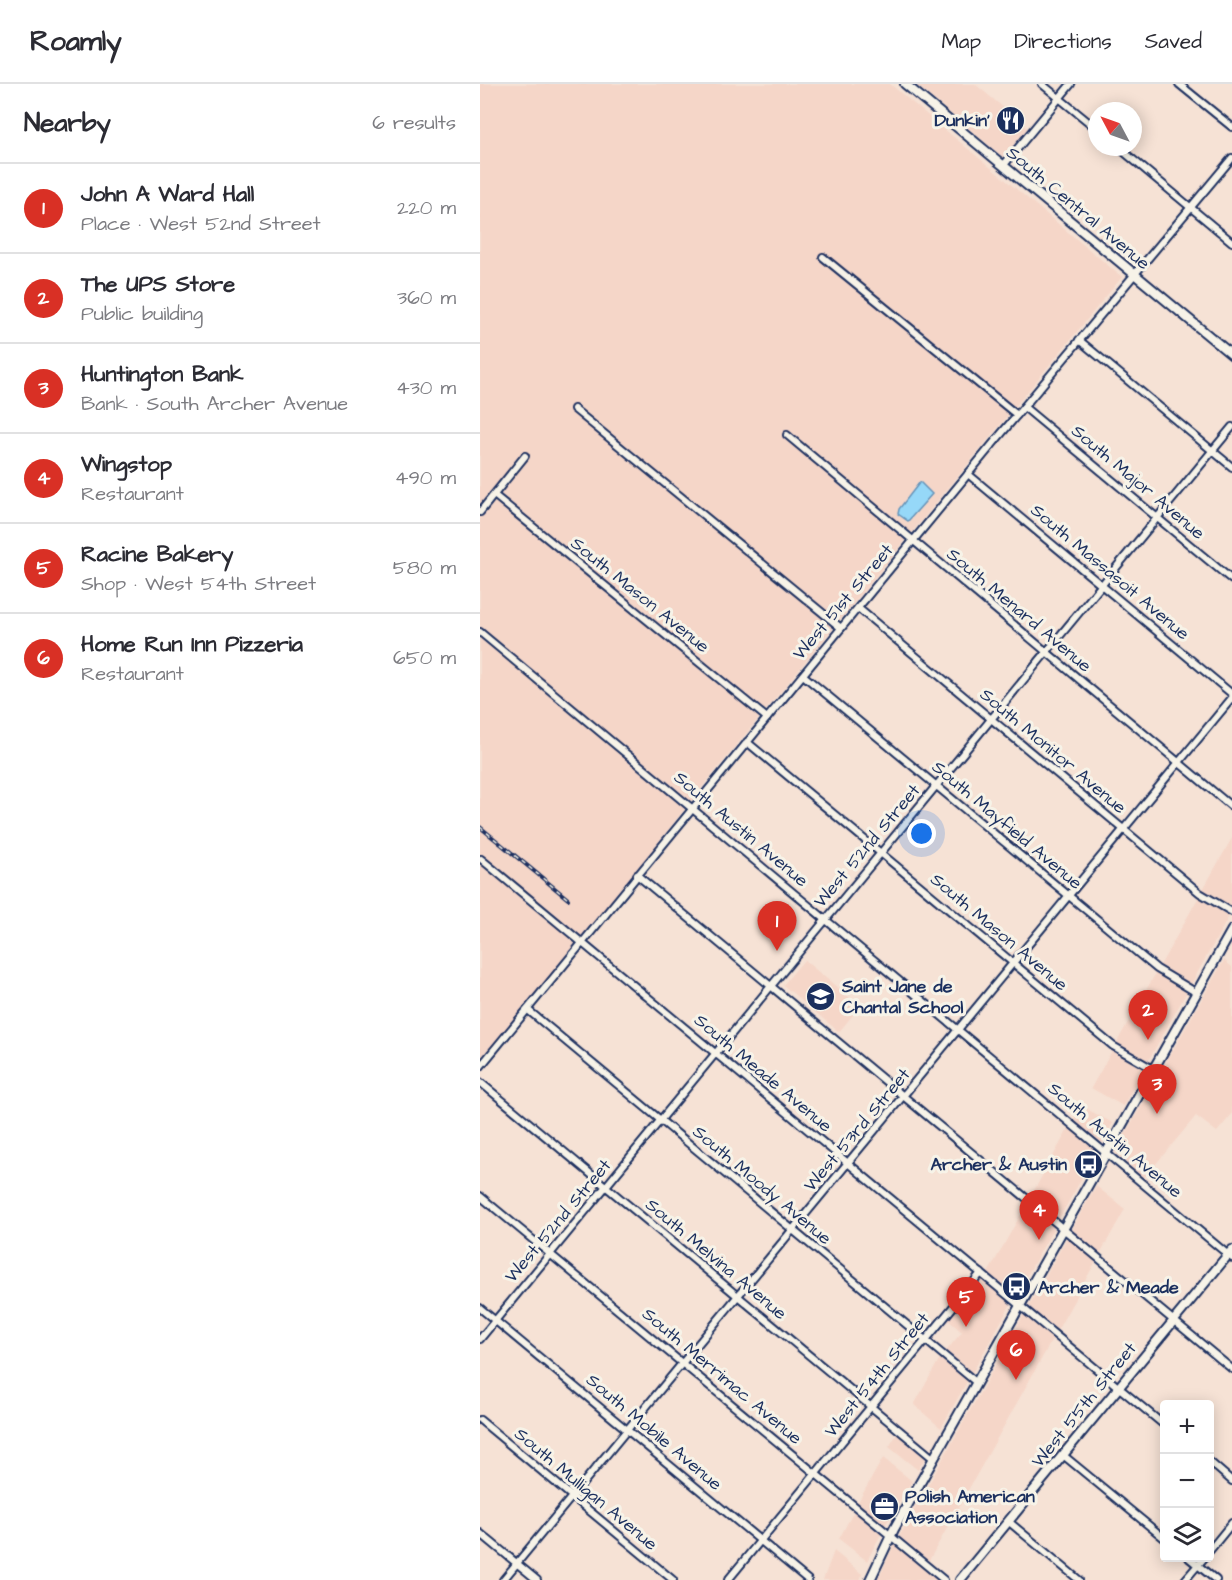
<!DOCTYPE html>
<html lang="en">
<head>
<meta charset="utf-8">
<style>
	:root { --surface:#fff; --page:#f2f2f3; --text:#2b2b33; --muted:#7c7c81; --line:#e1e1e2; --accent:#d93025 }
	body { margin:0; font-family:"Architects Daughter",sans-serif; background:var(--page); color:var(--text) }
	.controls { position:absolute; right:18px; bottom:18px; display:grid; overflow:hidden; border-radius:6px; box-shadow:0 3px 15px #0003 }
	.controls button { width:54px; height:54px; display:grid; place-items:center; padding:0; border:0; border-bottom:2px solid var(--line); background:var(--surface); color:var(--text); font:30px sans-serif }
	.compass { position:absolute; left:608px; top:18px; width:54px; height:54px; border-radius:50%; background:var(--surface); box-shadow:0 3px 15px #0003; rotate:311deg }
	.you { position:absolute; left:442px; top:750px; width:21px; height:21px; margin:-15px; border:4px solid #fff; border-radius:50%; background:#1a73e8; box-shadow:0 0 0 9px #1a73e833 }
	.badge { display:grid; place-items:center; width:39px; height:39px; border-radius:50%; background:var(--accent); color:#fff; font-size:20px; font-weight:700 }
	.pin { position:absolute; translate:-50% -50px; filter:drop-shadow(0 2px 3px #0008) }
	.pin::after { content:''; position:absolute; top:32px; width:21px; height:18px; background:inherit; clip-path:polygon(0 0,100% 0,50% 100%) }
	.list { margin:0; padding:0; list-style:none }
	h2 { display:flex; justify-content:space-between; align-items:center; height:78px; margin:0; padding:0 24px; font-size:26px }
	h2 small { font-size:20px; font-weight:400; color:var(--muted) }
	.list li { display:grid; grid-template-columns:39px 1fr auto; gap:18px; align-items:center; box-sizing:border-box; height:90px; padding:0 24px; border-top:2px solid var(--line) }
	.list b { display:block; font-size:22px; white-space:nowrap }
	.list p { margin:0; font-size:20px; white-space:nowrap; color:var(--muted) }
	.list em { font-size:20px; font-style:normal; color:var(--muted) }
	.icon { flex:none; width:33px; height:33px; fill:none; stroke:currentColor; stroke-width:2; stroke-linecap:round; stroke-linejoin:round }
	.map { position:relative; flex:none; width:752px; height:1496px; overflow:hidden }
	header { display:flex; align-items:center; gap:36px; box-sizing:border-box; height:84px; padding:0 30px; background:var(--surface); border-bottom:2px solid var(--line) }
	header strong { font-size:28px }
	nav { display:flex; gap:33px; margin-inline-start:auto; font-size:21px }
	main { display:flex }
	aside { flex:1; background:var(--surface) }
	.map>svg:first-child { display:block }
	.built { fill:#f5d6c8 }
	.water { fill:#96d8f8; stroke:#6594ba; stroke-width:1.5 }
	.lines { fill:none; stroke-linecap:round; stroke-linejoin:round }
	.minor-casing { stroke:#1b2f5e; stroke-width:10 }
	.major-casing { stroke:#1b2f5e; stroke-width:12 }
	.minor { stroke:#f7f3e8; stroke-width:6 }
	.major { stroke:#f7f3e8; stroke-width:8 }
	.rail-casing { stroke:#1b2f5e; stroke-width:4 }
	.rail { stroke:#f7f3e8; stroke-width:1.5; stroke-dasharray:4.5; stroke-linecap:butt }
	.labels { text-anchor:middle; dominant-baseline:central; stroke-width:6; stroke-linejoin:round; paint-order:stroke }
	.poi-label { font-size:18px; font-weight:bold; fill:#1b2f5e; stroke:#f7f3e8; text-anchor:start }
	.street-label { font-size:18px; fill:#1b2f5e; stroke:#f7f3e8 }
</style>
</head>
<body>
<header>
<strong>Roamly</strong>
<nav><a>Map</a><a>Directions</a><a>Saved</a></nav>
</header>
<main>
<aside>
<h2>Nearby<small>6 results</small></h2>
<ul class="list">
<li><span class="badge">1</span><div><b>John A Ward Hall</b><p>Place · West 52nd Street</p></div><em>220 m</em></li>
<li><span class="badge">2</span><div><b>The UPS Store</b><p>Public building</p></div><em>360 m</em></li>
<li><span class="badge">3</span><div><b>Huntington Bank</b><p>Bank · South Archer Avenue</p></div><em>430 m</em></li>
<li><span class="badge">4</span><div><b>Wingstop</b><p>Restaurant</p></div><em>490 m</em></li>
<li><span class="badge">5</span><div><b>Racine Bakery</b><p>Shop · West 54th Street</p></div><em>580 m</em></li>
<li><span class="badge">6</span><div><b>Home Run Inn Pizzeria</b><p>Restaurant</p></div><em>650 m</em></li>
</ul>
</aside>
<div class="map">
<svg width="752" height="1496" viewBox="0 0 752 1496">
	<rect width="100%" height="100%" fill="#f6e2d5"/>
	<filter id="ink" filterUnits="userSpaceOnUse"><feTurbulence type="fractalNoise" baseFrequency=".0167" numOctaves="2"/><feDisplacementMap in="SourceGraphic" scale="12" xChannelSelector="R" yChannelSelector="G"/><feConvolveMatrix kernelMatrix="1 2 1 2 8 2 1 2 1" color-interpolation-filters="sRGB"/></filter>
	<g filter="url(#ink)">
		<g class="built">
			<polygon points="0,0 410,0 642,193 214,713 132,817 0,976"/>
			<polygon points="435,0 495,0 548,44 523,73"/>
			<polygon points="752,754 752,827 643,1022 611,1004"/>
			<polygon points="324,876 380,922 359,948 303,901"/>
			<polygon points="744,876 752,883 752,1030 737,1048 716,1032 664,1094 635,1068"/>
			<polygon points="601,1022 633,1039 461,1344 434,1321 460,1274 482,1248 466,1234 503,1189 507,1191"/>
			<polygon points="616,1102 645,1125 447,1480 466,1496 398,1496 411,1467"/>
			<polygon points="417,1350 445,1374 438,1386 409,1363"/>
			<polygon points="403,1374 432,1397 404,1443 377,1420"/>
			<polygon points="374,1427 401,1450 387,1477 359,1455"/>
			<polygon points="354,1467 382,1490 380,1496 343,1496"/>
		</g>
		<polygon class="water" points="440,398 452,410 428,437 418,430 419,425"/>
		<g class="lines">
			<defs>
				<g id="minor">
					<polyline points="562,0 617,45"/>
					<polyline points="699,0 752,43"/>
					<polyline points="638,63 752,158"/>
					<polyline points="523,82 591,0"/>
					<polyline points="343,173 537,331"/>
					<polyline points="599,256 752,383"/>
					<polyline points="544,323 752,496"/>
					<polyline points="94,325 361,544"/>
					<polyline points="307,351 752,723"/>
					<polyline points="488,390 752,610"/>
					<polyline points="14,411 287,634"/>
					<polyline points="0,428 45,372"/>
					<polyline points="378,524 720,809 752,828"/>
					<polyline points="0,548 752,1174"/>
					<polyline points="323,591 677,885 717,909"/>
					<polyline points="267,658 633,962 673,985"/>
					<polyline points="1,775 684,1341"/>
					<polyline points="157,791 752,1285"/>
					<polyline points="48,926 497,1299"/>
					<polyline points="0,983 516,356 752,74"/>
					<polyline points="0,998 454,1375"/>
					<polyline points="0,1112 464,1496"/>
					<polyline points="0,1224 328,1496"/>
					<polyline points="0,1255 752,343"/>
					<polyline points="0,1336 193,1496"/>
					<polyline points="583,1371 684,1454"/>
					<polyline points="730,1378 752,1397"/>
					<polyline points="528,1437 599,1496"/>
					<polyline points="0,1449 57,1496"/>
					<polyline points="730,1466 752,1439"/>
					<polyline points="709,1474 736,1496"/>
					<polyline points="23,1496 752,614"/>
					<polyline points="248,1496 501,1189"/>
					<polyline points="705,1496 724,1474"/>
				</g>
				<g id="major">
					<polyline points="425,0 752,271"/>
					<polyline points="390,1496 414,1445 752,846"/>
					<polyline points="480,1496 752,1166"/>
				</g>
			</defs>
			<use href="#minor" class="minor-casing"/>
			<use href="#major" class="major-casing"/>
			<use href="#minor" class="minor"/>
			<use href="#major" class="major"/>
			<defs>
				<polyline id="rail" points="0,743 88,815"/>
			</defs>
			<use href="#rail" class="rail-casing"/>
			<use href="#rail" class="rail"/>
		</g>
	</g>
	<defs>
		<symbol id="restaurant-disc" viewBox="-11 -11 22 22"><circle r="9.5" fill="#1b2f5e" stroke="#f7f3e8"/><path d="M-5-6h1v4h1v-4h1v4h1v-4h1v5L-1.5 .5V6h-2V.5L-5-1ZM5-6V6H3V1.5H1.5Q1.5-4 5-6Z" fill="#fff"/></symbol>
		<symbol id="school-disc" viewBox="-11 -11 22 22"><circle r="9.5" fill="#1b2f5e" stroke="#f7f3e8"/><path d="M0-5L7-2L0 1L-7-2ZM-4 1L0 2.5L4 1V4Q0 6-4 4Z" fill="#fff"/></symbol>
		<symbol id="bus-disc" viewBox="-11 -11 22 22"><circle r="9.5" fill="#1b2f5e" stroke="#f7f3e8"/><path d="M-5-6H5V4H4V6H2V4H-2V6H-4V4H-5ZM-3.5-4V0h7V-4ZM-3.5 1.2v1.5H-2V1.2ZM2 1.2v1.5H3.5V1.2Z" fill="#fff"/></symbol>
		<symbol id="office-disc" viewBox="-11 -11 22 22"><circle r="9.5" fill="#1b2f5e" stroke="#f7f3e8"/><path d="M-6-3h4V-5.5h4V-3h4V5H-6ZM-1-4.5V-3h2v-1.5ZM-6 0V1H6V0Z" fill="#fff"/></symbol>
	</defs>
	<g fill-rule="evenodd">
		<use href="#restaurant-disc" x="514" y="20" width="33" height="33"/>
		<use href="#school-disc" x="324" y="896" width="33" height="33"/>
		<use href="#bus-disc" x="592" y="1064" width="33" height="33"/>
		<use href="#bus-disc" x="520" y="1186" width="33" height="33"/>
		<use href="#office-disc" x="388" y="1406" width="33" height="33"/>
	</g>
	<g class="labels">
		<g class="poi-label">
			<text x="510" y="36" text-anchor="end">Dunkin'</text>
			<text x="362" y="902">Saint Jane de<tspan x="362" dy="21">Chantal School</tspan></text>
			<text x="587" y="1080" text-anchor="end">Archer &amp; Austin</text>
			<text x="558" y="1203">Archer &amp; Meade</text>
			<text x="425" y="1412">Polish American<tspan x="425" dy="21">Association</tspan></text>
		</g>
		<g class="street-label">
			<text transform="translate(598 124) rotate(40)">South Central Avenue</text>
			<text transform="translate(658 398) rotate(40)">South Major Avenue</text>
			<text transform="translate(630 488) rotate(40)">South Massasoit Avenue</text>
			<text transform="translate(160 511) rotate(39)">South Mason Avenue</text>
			<text transform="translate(363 518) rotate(-50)">West 51st Street</text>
			<text transform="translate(539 526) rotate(40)">South Menard Avenue</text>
			<text transform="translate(573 667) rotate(40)">South Monitor Avenue</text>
			<text transform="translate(527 741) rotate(40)">South Mayfield Avenue</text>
			<text transform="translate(261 745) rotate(40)">South Austin Avenue</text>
			<text transform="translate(387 762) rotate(-50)">West 52nd Street</text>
			<text transform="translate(519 848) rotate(40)">South Mason Avenue</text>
			<text transform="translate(283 989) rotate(40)">South Meade Avenue</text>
			<text transform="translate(377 1046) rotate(-50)">West 53rd Street</text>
			<text transform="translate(635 1056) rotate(40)">South Austin Avenue</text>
			<text transform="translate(282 1101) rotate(40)">South Moody Avenue</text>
			<text transform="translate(78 1137) rotate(-50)">West 52nd Street</text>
			<text transform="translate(236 1175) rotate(40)">South Melvina Avenue</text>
			<text transform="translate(397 1291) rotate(-51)">West 54th Street</text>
			<text transform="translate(242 1292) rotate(40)">South Merrimac Avenue</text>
			<text transform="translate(604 1321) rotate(-51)">West 55th Street</text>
			<text transform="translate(174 1348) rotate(40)">South Mobile Avenue</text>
			<text transform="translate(106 1405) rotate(40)">South Mulligan Avenue</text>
		</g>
	</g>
</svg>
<div class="controls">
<button>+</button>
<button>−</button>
<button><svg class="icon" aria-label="layers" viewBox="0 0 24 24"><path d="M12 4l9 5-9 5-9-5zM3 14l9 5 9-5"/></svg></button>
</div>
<svg class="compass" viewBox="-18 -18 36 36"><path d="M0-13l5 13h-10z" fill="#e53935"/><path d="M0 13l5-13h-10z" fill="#7c7c81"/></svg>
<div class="you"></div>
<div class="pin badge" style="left:297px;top:867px">1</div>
<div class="pin badge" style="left:668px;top:956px">2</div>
<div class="pin badge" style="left:677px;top:1030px">3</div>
<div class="pin badge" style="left:559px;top:1156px">4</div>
<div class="pin badge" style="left:486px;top:1243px">5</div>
<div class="pin badge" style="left:536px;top:1296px">6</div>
</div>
</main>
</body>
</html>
